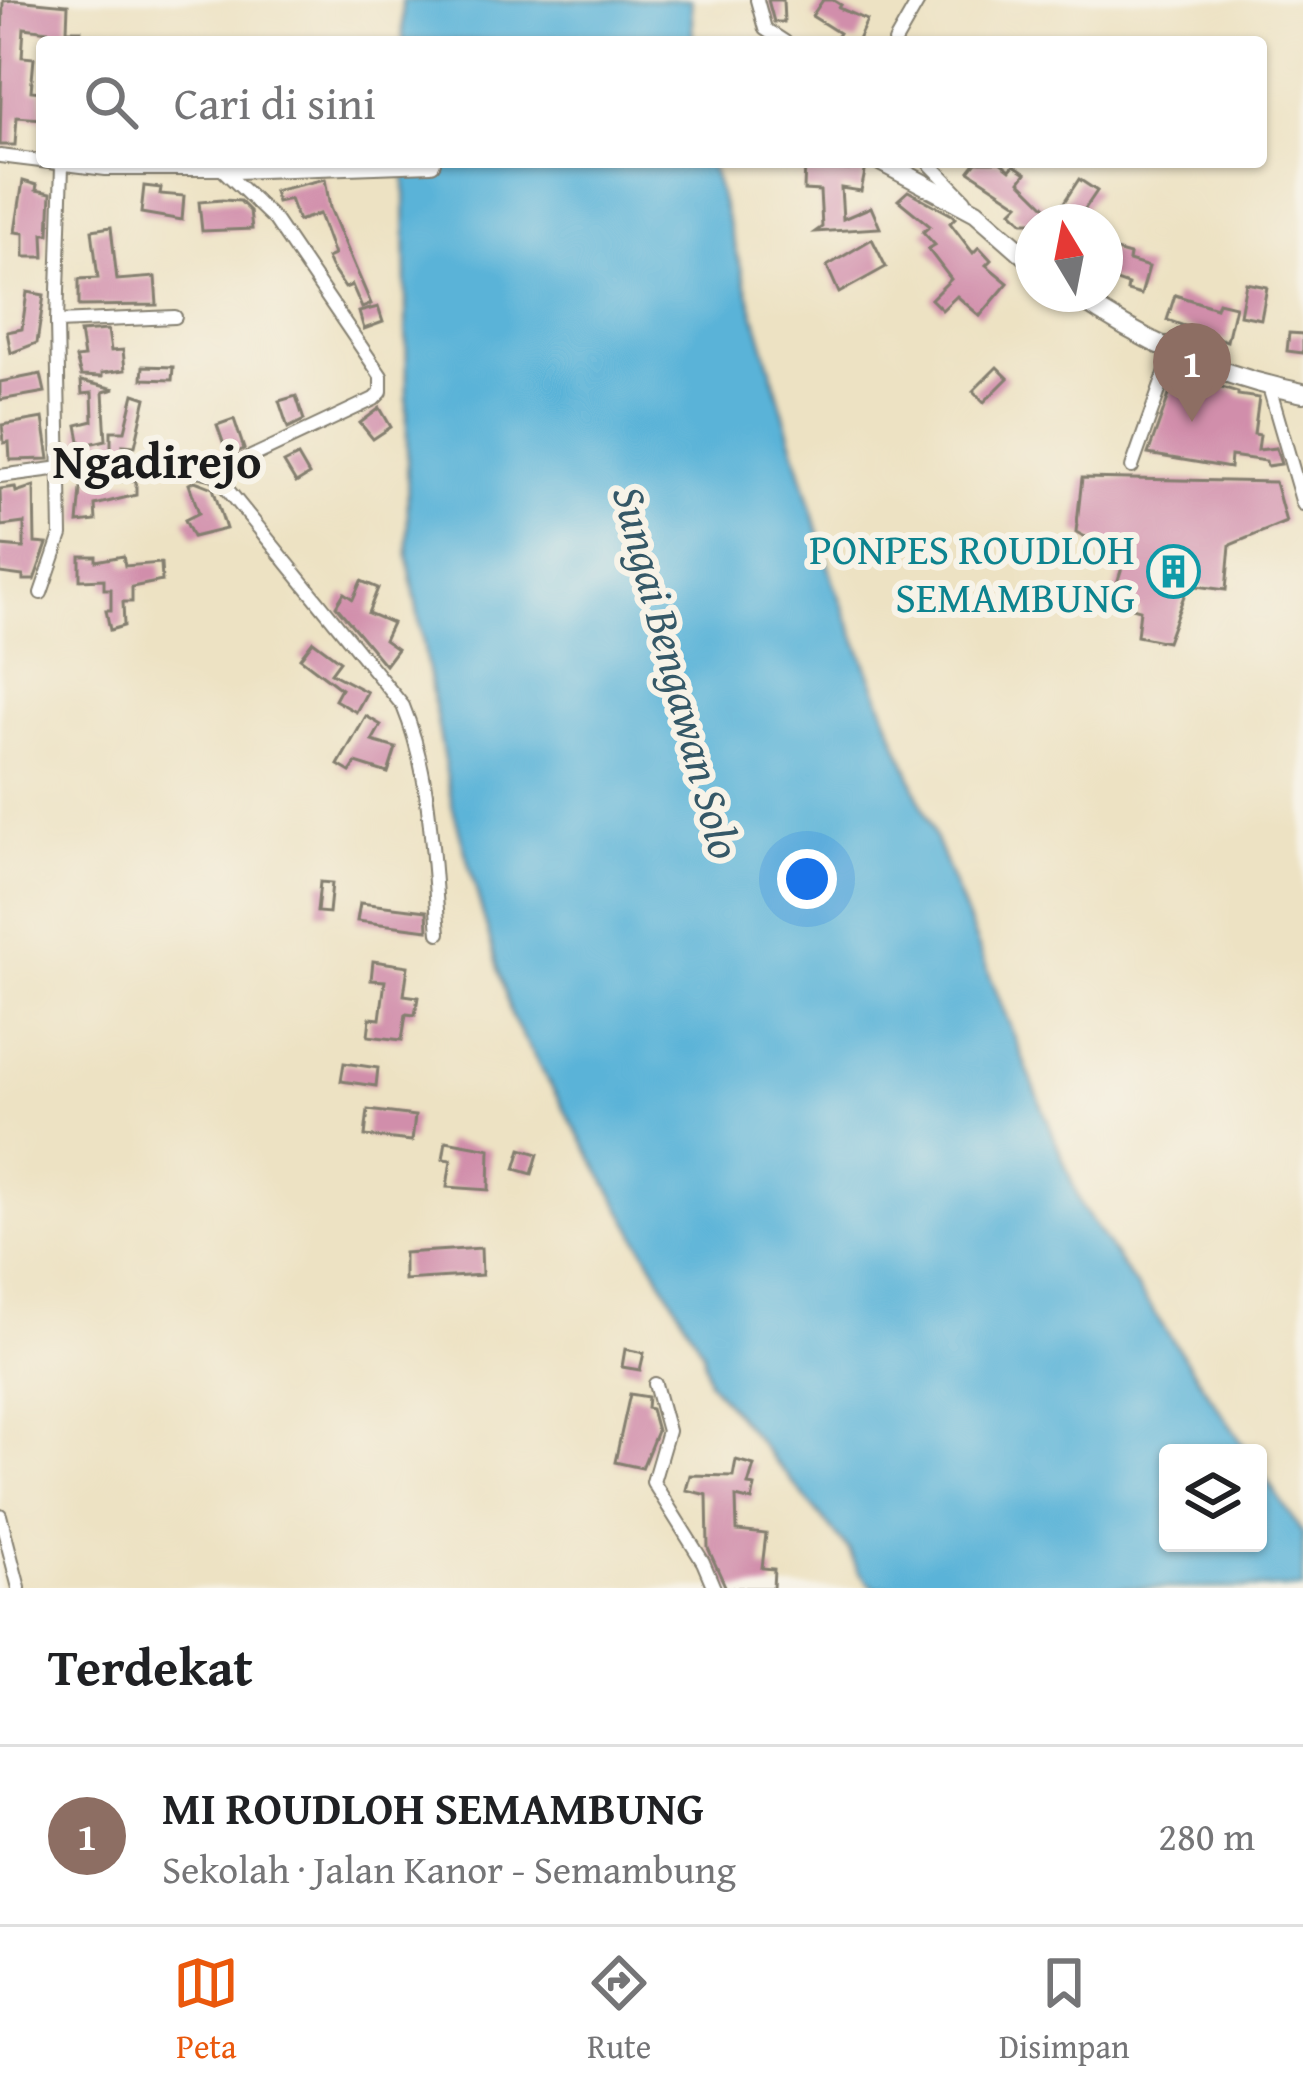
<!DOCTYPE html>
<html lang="id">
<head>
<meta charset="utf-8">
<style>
	:root { --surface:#fff; --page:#f2f2f2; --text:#202124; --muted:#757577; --line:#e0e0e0; --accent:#ea580c }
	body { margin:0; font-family:"Gentium Book Plus",serif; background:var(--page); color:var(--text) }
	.controls { position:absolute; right:36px; bottom:36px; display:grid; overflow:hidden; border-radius:12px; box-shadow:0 3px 9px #0004 }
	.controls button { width:108px; height:108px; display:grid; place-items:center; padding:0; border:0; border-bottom:3px solid var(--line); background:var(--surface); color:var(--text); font:60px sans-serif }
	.compass { position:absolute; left:1015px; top:204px; width:108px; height:108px; border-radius:50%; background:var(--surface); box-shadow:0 3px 9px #0004; rotate:350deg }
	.you { position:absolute; left:807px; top:879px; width:42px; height:42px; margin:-30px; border:9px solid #fff; border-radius:50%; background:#1a73e8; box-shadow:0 0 0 18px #1a73e833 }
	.badge { display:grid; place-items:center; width:78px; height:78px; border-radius:50%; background:var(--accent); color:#fff; font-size:39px; font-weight:700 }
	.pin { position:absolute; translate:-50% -99px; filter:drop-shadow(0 3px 6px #0008) }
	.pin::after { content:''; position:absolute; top:63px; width:42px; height:36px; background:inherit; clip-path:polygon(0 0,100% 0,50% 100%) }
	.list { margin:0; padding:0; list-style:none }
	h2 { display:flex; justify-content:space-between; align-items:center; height:156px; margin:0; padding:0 48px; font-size:51px }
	h2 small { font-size:39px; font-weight:400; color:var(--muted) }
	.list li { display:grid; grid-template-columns:78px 1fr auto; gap:36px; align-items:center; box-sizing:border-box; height:180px; padding:0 48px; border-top:3px solid var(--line) }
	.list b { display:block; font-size:45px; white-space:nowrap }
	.list p { margin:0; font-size:39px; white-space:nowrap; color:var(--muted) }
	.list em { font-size:39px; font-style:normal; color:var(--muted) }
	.icon { flex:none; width:66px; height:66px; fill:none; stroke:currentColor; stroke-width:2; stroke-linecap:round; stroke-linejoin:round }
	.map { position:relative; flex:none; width:1303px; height:1588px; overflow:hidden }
	.search { position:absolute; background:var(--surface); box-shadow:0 3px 9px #0004; left:36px; right:36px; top:36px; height:132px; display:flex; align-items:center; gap:30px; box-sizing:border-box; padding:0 42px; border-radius:12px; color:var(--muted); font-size:45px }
	.sheet { height:336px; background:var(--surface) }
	nav { display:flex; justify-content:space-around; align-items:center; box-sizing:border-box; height:168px; border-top:3px solid var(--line); background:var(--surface); font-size:33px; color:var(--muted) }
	nav a { display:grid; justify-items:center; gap:6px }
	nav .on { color:var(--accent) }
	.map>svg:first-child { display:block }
	.water { fill:#5ab3d8; stroke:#3b687a; stroke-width:3 }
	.building { fill:#d18eab }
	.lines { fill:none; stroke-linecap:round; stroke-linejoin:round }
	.street-casing { stroke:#847f70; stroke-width:16 }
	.secondary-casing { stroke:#847f70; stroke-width:22 }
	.street { stroke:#fff; stroke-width:12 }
	.secondary { stroke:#fff; stroke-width:18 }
	.labels { text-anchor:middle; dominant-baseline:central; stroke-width:12; stroke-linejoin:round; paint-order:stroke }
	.culture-label { font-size:42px; fill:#0d838f; stroke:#f7f3e8; text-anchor:end }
	.water-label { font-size:45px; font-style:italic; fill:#355867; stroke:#f7f3e8 }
	.quarter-label { font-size:48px; font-weight:bold; fill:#1c1c1c; stroke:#f7f3e8 }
</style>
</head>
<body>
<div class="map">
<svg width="1303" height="1588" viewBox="0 0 1303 1588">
	<rect width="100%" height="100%" fill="#f7f3e8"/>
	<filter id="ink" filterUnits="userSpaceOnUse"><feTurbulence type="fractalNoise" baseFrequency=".00833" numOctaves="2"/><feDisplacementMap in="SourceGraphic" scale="24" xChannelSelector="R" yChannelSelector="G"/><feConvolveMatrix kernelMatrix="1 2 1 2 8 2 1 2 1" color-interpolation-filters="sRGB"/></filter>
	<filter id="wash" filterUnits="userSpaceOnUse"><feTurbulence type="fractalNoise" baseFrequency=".004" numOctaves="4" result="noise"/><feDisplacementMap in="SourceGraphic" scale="48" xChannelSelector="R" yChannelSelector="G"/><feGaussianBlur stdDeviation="2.7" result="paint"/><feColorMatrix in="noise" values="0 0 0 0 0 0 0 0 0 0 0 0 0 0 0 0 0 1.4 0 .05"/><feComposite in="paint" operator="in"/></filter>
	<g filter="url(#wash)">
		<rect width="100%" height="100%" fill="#ede2c3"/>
		<g class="water">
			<polygon points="402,0 691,0 693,42 403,42"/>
			<polygon points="405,162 710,162 833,581 1082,1207 1249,1453 1168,1453 1168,1543 1258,1543 1258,1467 1303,1534 1303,1588 875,1588 858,1571 849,1550 708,1381 703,1352 512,1018 452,805 408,558"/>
		</g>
		<g id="blocks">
			<g class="building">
				<polygon points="15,0 68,5 67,30 81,30 80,42 49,42 49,31 24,28 22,57 34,58 31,91 42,92 42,119 17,117 15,145 0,145 3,1"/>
				<polygon points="768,0 783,0 784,22 774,22"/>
				<polygon points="823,0 833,0 841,5 839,8 867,20 857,42 836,38 839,33 812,16"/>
				<polygon points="805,162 820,162 819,168 849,170 852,162 867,162 861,191 841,188 843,219 871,207 880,228 815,232 822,227 820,191 804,190"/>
				<polygon points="976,162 1000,162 1010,170 1014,165 1026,173 1020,181 1055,216 1079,179 1097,191 1076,222 1023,222 1012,211 1019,204 969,171"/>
				<polygon points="325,179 330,208 371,304 362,308 352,285 345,288 331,267 327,258 334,255 319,214 298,221 290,199 277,202 274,191"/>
				<polygon points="23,181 37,185 36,190 51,193 49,234 43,234 44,257 24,257 24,233 15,232"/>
				<polygon points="144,186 161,188 160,194 184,196 182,220 141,213"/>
				<polygon points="908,191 952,215 955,218 950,223 973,253 979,247 991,260 986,265 1008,283 980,316 957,296 942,310 931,299 951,279 928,249 935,245 923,232 930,226 898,200"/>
				<polygon points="222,200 240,201 250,211 252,229 202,231 199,202"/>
				<polygon points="111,227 117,280 155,277 157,305 79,306 79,279 98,278 92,230"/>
				<polygon points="872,239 886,267 839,293 827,266"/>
				<polygon points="1105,248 1130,255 1129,261 1149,267 1141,295 1127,291 1128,285 1105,277"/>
				<polygon points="1246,283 1267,287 1261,319 1240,315"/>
				<polygon points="27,292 44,295 37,343 11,353 7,332 22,329"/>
				<polygon points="1175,295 1216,308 1218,302 1235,306 1227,341 1167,320"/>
				<polygon points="378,307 383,322 364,329 359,312"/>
				<polygon points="108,330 111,351 123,350 125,370 102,373 102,377 81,376 76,358 84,357 80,332"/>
				<polygon points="1289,333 1303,334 1303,353 1287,351"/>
				<polygon points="143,366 173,367 172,380 142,379"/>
				<polygon points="997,367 1008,378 984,402 973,391"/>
				<polygon points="1177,373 1238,392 1238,395 1259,398 1254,434 1260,435 1258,450 1276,448 1281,464 1267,466 1266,461 1231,456 1230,468 1148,454"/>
				<polygon points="41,374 45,392 0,400 0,382"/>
				<polygon points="81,381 115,389 103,392 106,440 81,446 77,425 93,421 92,393 82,394"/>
				<polygon points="134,394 146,398 135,446 123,445 124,451 111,452 111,431 125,431"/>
				<polygon points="296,396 304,420 288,428 279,401"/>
				<polygon points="380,408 391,427 373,439 360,423"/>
				<polygon points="43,418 49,459 10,460 9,442 4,443 2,425"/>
				<polygon points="234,419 244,449 228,456 217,425"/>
				<polygon points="298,456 309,475 296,483 284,463"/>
				<polygon points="82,478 97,483 136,480 136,495 95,505 96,521 78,523"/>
				<polygon points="1082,478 1275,482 1286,522 1230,545 1226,590 1188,585 1167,642 1137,636 1140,610 1111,602 1125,558 1076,532"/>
				<polygon points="195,481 213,488 226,529 193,537 185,520 199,513 189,484"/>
				<polygon points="34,486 35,543 47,544 34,580 23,580 23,576 0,573 0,546 24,548 24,523 1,526 0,489 15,487 16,492"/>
				<polygon points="80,556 96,556 96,561 123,556 125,566 161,563 162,581 132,587 132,602 123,602 124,626 110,630 106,610 111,610 111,589 104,589 104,579 80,580"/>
				<polygon points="361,581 378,588 368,613 392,623 384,640 397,649 385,665 336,606 344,593 353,599"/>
				<polygon points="313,641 340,661 331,673 367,692 356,712 335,700 341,689 300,658"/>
				<polygon points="366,716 381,725 372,741 396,748 388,773 356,763 350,772 338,765"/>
				<polygon points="320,882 332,883 329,913 317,912"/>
				<polygon points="360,903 427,911 428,930 357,921"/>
				<polygon points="373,961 408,966 404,995 418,997 415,1015 406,1014 402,1040 368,1036 370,1018 380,1019 385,981 371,980"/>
				<polygon points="344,1063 378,1068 376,1086 341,1081"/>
				<polygon points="368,1110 415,1116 412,1141 365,1136"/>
				<polygon points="446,1141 490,1149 489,1190 447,1187 451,1160 443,1159"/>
				<polygon points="521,1149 538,1154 532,1174 515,1169"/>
				<polygon points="481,1248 482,1275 404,1280 404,1253"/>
				<polygon points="625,1349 644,1353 640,1370 622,1367"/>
				<polygon points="630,1394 648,1397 647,1408 651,1409 657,1431 642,1468 615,1462"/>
				<polygon points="736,1460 754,1465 748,1485 755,1486 752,1501 736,1497 737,1531 766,1534 762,1568 774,1569 773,1588 726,1588 708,1548 707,1495 686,1490 690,1475 733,1476"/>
			</g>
		</g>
	</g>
	<g filter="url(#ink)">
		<use href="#blocks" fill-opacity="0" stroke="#847f70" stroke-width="3"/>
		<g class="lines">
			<defs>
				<g id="street">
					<polyline points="757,0 765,29 785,42"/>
					<polyline points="895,42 919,0"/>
					<polyline points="0,156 106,169 226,169"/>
					<polyline points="928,162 965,200"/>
					<polyline points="57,322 175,317"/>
					<polyline points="1269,387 1303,504"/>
					<polyline points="1132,467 1172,354"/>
					<path d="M215 474 403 706C432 776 432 858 439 933"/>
					<polyline points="0,476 61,468 168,464 215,474 374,399 381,392 381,376 275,220 223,170"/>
					<polyline points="41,593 61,535 57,322 62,166"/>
					<polyline points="655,1384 668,1431 653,1482 703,1562 714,1588"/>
					<polyline points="0,1515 19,1588"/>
				</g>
				<g id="secondary">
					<polyline points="882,162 976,212 1033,262"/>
					<polyline points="235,169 431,162"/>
					<path d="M1074 294C1144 343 1219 377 1303 393"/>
				</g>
			</defs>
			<use href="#street" class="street-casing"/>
			<use href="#secondary" class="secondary-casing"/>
			<use href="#street" class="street"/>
			<use href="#secondary" class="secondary"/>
		</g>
	</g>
	<defs>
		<symbol id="building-ring" viewBox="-11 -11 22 22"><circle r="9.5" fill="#f7f3e8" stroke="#0f9aa8" stroke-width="1.5"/><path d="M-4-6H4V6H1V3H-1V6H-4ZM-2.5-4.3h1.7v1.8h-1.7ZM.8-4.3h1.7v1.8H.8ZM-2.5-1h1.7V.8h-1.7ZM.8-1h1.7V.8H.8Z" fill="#0f9aa8"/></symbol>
	</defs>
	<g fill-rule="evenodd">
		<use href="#building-ring" x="1144" y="542" width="59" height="59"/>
	</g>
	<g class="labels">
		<g class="culture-label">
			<text x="1135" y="548">PONPES ROUDLOH<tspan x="1135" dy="48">SEMAMBUNG</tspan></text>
		</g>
		<g class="water-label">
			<text transform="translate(678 672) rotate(75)">Sungai Bengawan Solo</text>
		</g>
		<g class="quarter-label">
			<text x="157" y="460">Ngadirejo</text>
		</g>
	</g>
</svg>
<div class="controls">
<button><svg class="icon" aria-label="layers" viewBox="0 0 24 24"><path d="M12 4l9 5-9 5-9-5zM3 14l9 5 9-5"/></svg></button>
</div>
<svg class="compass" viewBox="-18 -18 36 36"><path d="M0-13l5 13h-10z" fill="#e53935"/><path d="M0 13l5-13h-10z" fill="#757577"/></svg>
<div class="you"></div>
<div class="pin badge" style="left:1192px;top:422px;background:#8d6e63">1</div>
<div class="search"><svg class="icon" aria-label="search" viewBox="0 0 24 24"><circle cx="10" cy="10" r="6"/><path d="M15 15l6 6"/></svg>Cari di sini</div>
</div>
<section class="sheet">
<h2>Terdekat<small></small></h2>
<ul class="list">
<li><span class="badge" style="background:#8d6e63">1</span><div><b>MI ROUDLOH SEMAMBUNG</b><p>Sekolah · Jalan Kanor - Semambung</p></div><em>280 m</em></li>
</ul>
</section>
<nav>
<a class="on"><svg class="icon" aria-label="map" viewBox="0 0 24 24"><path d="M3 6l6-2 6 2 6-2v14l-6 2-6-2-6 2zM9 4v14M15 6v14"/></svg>Peta</a>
<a><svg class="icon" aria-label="directions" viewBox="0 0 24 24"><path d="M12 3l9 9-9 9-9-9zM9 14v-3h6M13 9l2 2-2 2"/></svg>Rute</a>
<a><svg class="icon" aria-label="saved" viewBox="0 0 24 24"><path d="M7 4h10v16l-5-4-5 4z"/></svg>Disimpan</a>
</nav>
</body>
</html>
